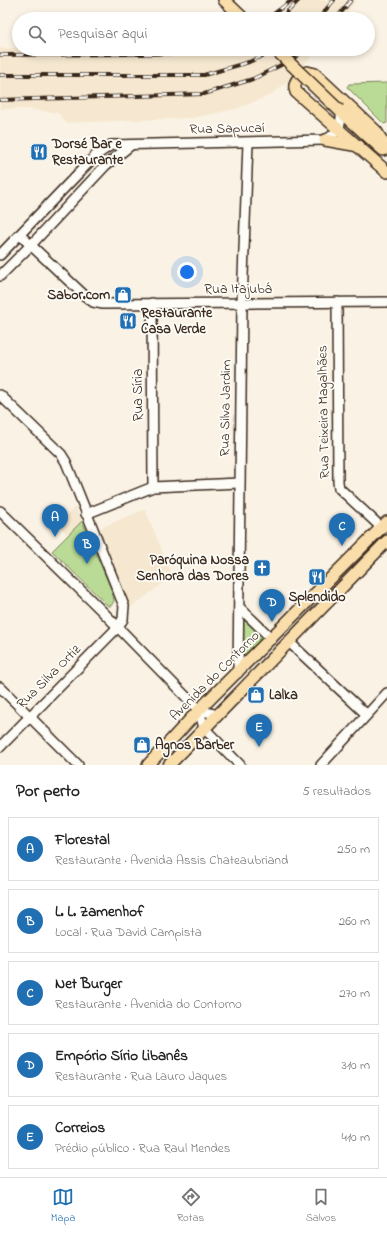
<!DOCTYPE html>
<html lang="pt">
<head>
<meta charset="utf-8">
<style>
	:root { --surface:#fff; --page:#f6f6f6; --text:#222; --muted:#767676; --line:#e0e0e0; --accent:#1f6fb2 }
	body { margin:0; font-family:"Indie Flower",sans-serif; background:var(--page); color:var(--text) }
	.you { position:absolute; left:187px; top:272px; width:14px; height:14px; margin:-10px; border:3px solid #fff; border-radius:50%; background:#1a73e8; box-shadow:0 0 0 6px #1a73e833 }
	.badge { display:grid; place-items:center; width:26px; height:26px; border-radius:50%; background:var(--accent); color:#fff; font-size:13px; font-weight:700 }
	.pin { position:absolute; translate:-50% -33px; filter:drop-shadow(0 1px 2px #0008) }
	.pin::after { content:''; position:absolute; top:21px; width:14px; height:12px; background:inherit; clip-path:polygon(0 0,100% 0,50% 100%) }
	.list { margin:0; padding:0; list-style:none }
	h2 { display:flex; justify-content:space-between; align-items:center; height:52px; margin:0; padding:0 16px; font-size:17px }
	h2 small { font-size:13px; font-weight:400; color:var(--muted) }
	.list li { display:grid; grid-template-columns:26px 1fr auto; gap:12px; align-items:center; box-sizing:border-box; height:64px; margin:0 8px 8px; padding:0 8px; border:1px solid var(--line); border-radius:0px }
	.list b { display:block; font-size:15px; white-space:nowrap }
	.list p { margin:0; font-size:13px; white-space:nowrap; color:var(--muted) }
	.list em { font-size:13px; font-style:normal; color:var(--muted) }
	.icon { flex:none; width:22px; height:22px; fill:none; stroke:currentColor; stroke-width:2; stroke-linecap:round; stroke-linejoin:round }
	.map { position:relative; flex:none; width:387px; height:765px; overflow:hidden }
	.search { position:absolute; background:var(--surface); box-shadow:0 2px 6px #0003; left:12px; right:12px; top:12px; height:44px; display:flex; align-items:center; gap:10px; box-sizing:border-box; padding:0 14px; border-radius:22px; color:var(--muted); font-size:15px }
	.sheet { height:412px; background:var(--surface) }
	nav { display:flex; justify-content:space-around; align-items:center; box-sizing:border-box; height:56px; border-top:1px solid var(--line); background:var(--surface); font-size:11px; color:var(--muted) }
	nav a { display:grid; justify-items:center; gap:2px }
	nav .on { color:var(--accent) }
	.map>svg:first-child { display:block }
	.built { fill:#f6e8d0 }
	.green { fill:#badb95; stroke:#7a825a }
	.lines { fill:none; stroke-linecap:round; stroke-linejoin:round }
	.minor-casing { stroke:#3b2a1e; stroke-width:12 }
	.major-casing { stroke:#3b2a1e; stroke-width:14 }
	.minor { stroke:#fdfcf7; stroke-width:9 }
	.major { stroke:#f9deab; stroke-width:11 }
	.rail-casing { stroke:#3b2a1e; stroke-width:4 }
	.rail { stroke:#fdfcf7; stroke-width:2.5; stroke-dasharray:8; stroke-linecap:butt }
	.major-bridge-casing { stroke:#3b2a1e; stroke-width:14; stroke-linecap:butt }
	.major-bridge { stroke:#f9deab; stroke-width:11 }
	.labels { text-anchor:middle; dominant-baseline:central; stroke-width:3.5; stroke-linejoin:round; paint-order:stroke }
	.street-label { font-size:14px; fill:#3b2a1e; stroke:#fdfcf7 }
	.poi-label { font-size:14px; font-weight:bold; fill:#3b2a1e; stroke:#fdfcf7; text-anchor:start }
</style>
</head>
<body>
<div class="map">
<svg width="387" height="765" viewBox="0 0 387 765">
	<rect width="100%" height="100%" fill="#faf3e5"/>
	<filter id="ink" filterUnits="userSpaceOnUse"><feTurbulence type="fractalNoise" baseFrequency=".025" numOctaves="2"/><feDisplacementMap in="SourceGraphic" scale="8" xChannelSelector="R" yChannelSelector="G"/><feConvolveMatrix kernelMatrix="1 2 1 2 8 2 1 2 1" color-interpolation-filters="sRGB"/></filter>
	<g filter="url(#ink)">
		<g class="built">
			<polygon points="299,0 356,0 342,19 270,19 288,10"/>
			<polygon points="0,48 19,48 19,49 318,49 287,83 269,96 236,109 193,118 66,123 58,113 26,109 0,109"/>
			<polygon points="75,507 82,521 68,535 58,524"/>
			<polygon points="145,509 173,576 130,608 100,528"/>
		</g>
		<g class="green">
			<polygon points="387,83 387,123 384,124 347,87 349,84"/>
			<polygon points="82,521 112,591 114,601 111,606 108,606 52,551"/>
			<polygon points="242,614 265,637 241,659"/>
		</g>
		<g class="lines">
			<defs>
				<g id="minor">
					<polyline points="20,235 85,296 93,302 103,304 387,302"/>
					<path d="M0 255 95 156 111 145 325 140C337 134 342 126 341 113"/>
					<polyline points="0,276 31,245 106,165 131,145"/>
					<polyline points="337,302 338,482 339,488 382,528"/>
					<polyline points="152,303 153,487"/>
					<polyline points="0,395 61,454 66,462 124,606 123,619 118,627 0,747"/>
					<polyline points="0,511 104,613 199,710 204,728 240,765"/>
					<polyline points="86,514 153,487 239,483"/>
					<polyline points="240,608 272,639"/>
					<polyline points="289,642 366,714"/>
					<polyline points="238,673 242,303 248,143"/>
					<polyline points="0,687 78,765"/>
					<polyline points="199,710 218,715"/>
					<polyline points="321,765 387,693"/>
				</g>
				<g id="major">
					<polyline points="224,0 244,19"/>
					<polyline points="339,110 383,150"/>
					<polyline points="325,140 359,146"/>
					<path d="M387 149 376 131 315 74 307 72C299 77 292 82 296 92L387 172"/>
					<polyline points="148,765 199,710 387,522"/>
					<polyline points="169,765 387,541"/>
				</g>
			</defs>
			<use href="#minor" class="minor-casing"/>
			<use href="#major" class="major-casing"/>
			<use href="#minor" class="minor"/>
			<use href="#major" class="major"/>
			<defs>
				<g id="rail">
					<polyline points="267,19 292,0"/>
					<polyline points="275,19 285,14 299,0"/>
					<polyline points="318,19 334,0"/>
					<polyline points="336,19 351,0"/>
					<polyline points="0,55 140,54 178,53 197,49"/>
					<polyline points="0,75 204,75 249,62 278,49"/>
					<polyline points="0,100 204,94 253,79 293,59 305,49"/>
				</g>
			</defs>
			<use href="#rail" class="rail-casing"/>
			<use href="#rail" class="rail"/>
			<defs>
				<polyline id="major-bridge" points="275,49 339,110"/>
			</defs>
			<use href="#major-bridge" class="major-bridge-casing"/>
			<use href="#major-bridge" class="major-bridge"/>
		</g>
	</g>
	<defs>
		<symbol id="restaurant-square" viewBox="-11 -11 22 22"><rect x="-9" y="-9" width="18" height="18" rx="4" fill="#1f6fb2" stroke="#fdfcf7"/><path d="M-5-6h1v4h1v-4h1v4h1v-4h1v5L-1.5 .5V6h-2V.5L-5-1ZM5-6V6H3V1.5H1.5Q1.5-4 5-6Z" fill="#fff"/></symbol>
		<symbol id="shop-square" viewBox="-11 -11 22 22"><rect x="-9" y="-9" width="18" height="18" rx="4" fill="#1f6fb2" stroke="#fdfcf7"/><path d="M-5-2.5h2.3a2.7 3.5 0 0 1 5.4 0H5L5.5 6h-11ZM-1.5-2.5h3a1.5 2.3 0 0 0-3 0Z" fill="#fff"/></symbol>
		<symbol id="church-square" viewBox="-11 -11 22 22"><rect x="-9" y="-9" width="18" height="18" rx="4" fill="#1f6fb2" stroke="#fdfcf7"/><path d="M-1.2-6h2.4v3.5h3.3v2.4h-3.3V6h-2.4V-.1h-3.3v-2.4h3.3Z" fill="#fff"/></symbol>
	</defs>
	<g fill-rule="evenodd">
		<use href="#restaurant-square" x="29" y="142" width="20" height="20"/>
		<use href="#shop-square" x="113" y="285" width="20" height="20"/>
		<use href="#restaurant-square" x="118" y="311" width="20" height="20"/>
		<use href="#church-square" x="252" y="558" width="20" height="20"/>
		<use href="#restaurant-square" x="307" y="567" width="20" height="20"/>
		<use href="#shop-square" x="246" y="685" width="20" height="20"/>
		<use href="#shop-square" x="132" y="735" width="20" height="20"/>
	</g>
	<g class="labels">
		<g class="street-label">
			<text transform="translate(227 129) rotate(-1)">Rua Sapucaí</text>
			<text x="238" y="289">Rua Itajubá</text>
			<text transform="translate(138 395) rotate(-90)">Rua Síria</text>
			<text transform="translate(226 408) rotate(-89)">Rua Silva Jardim</text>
			<text transform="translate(324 412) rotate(-91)">Rua Teixeira Magalhães</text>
			<text transform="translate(215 676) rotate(-45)">Avenida do Contorno</text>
			<text transform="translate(49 677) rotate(-45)">Rua Silva Ortiz</text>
		</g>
		<g class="poi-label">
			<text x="52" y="144">Dorsé Bar e<tspan x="52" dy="16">Restaurante</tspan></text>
			<text x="110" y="295" text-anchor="end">Sabor.com</text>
			<text x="141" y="313">Restaurante<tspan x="141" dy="16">Casa Verde</tspan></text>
			<text x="249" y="560" text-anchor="end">Paróquina Nossa<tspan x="249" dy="16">Senhora das Dores</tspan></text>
			<text x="317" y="597" text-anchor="middle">Splendido</text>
			<text x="269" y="695">Lalka</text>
			<text x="155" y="745">Agnos Barber</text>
		</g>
	</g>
</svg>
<div class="you"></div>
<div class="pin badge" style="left:55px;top:537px">A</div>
<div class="pin badge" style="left:87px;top:564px">B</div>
<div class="pin badge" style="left:342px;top:546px">C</div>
<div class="pin badge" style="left:272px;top:622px">D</div>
<div class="pin badge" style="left:259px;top:747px">E</div>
<div class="search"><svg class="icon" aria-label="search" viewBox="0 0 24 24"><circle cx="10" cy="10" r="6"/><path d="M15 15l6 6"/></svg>Pesquisar aqui</div>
</div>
<section class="sheet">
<h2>Por perto<small>5 resultados</small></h2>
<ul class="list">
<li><span class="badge">A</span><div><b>Florestal</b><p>Restaurante · Avenida Assis Chateaubriand</p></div><em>250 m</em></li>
<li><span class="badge">B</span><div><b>L. L. Zamenhof</b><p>Local · Rua David Campista</p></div><em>260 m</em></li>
<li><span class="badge">C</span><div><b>Net Burger</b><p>Restaurante · Avenida do Contorno</p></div><em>270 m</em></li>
<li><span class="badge">D</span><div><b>Empório Sírio Libanês</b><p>Restaurante · Rua Lauro Jaques</p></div><em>310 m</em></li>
<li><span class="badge">E</span><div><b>Correios</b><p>Prédio público · Rua Raul Mendes</p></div><em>410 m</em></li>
</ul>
</section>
<nav>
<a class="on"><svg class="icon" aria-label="map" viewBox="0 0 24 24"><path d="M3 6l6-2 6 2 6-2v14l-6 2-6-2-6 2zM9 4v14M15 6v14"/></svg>Mapa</a>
<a><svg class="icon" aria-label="directions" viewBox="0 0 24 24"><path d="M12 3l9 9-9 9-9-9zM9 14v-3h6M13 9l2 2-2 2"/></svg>Rotas</a>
<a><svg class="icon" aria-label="saved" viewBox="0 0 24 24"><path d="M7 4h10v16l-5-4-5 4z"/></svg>Salvos</a>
</nav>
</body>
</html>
